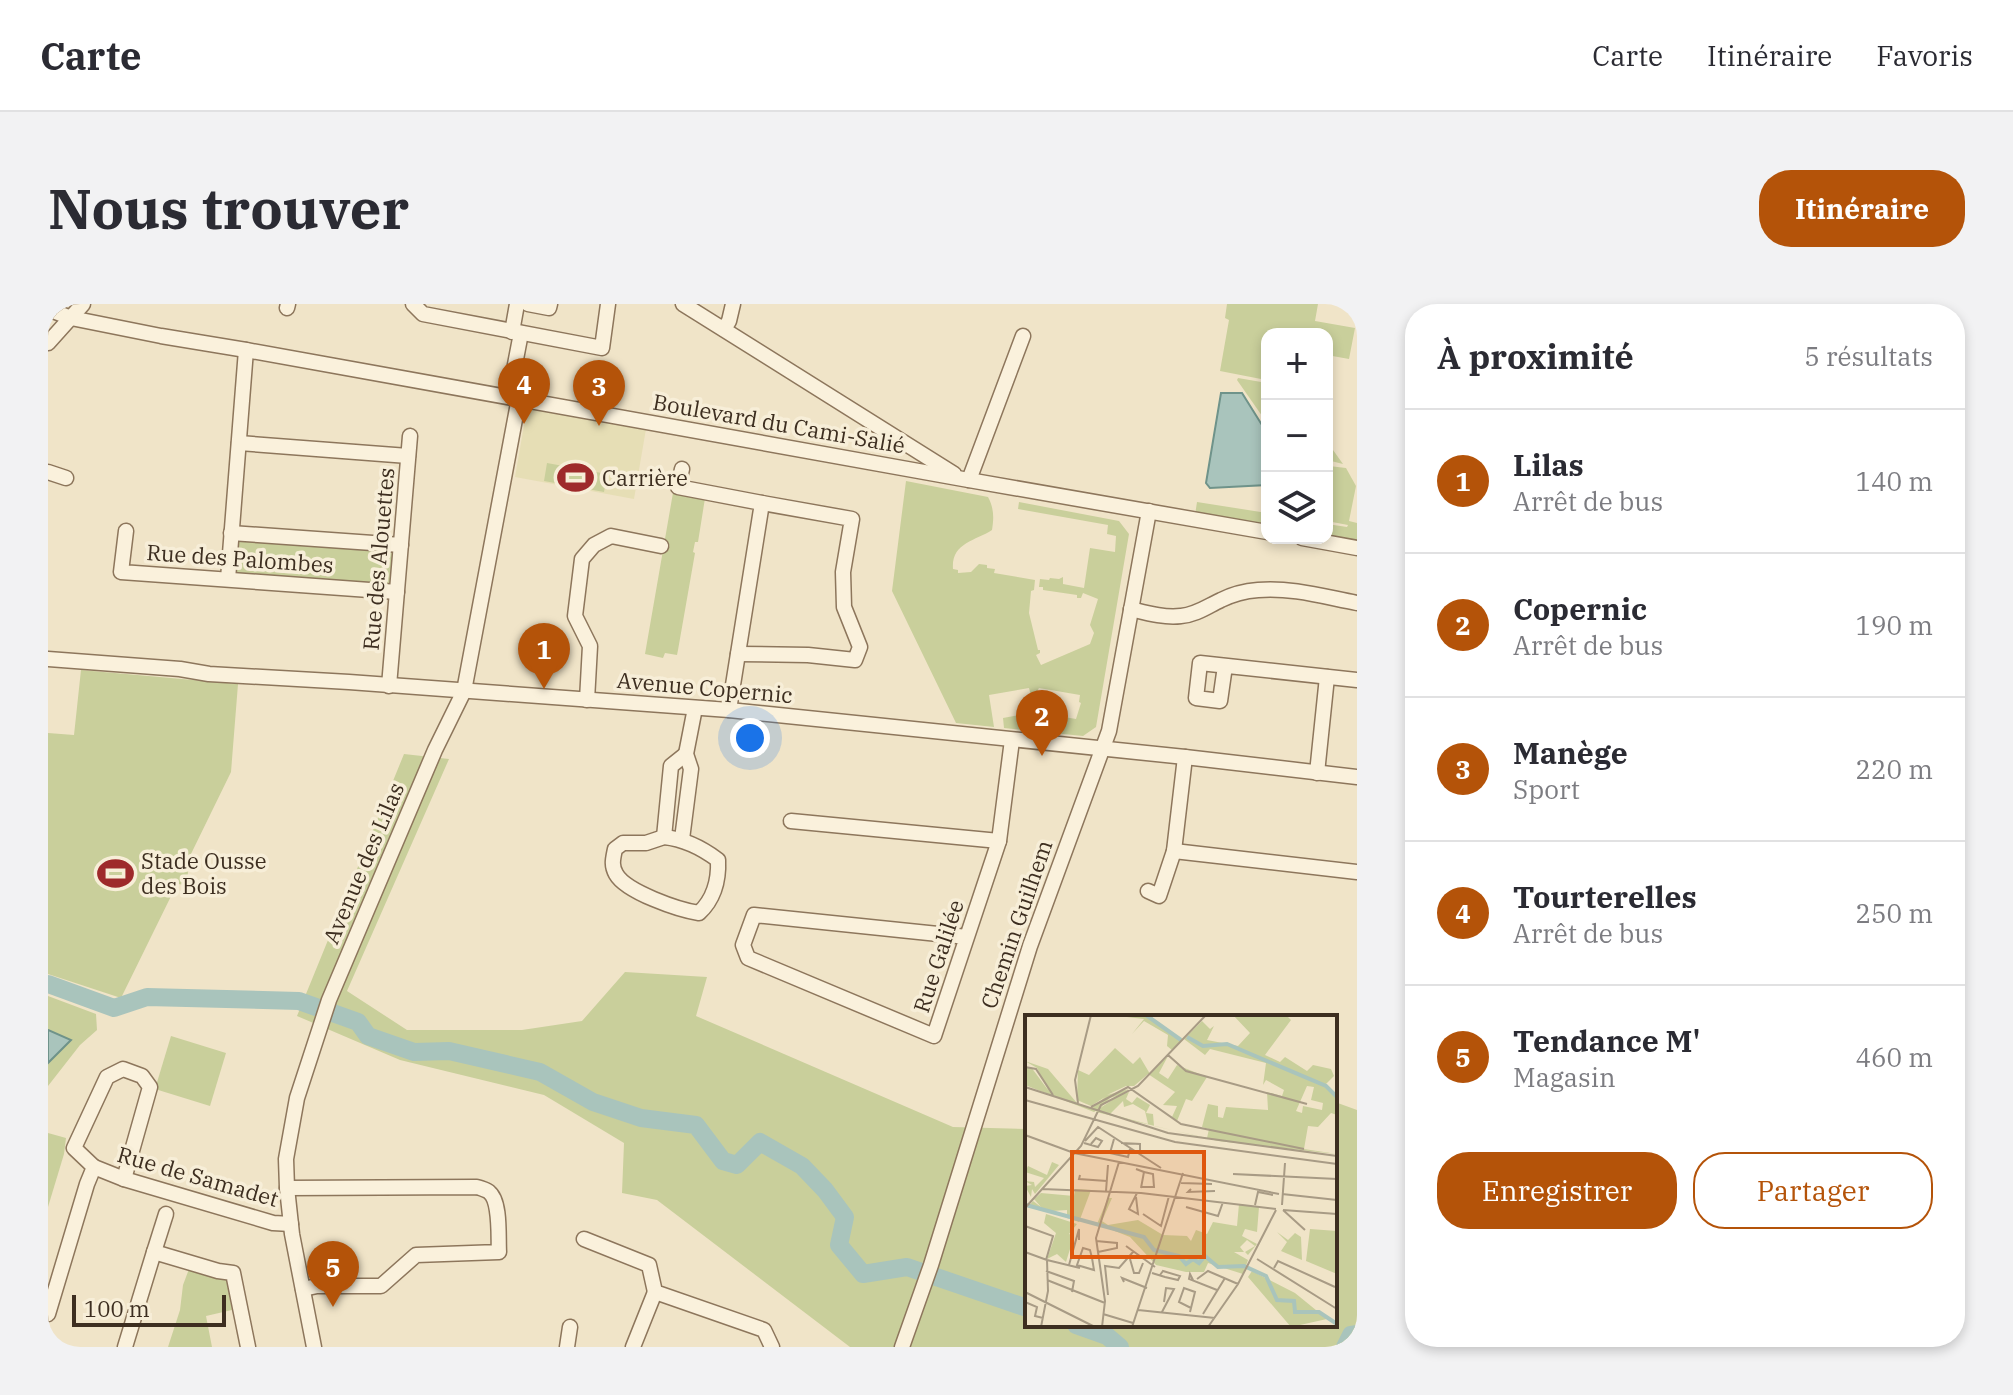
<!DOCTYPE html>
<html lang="fr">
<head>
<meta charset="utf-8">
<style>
	:root { --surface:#fff; --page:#f2f2f3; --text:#2b2b33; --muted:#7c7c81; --line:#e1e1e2; --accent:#b45309 }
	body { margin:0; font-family:"IBM Plex Serif",serif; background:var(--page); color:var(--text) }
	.controls { position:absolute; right:24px; top:24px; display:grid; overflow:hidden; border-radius:16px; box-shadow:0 4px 12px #0003 }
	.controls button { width:72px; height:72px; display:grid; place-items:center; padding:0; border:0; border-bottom:2px solid var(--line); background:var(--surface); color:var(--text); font:40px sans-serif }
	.scale { position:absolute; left:24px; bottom:20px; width:154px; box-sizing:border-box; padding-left:8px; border:4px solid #3d2e20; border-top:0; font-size:22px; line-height:28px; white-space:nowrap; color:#3d2e20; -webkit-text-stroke:6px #f7eed8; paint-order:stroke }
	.you { position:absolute; left:702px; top:434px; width:28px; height:28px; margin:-20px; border:6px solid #fff; border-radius:50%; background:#1a73e8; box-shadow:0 0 0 12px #1a73e833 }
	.badge { display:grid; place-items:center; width:52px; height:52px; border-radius:50%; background:var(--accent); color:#fff; font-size:26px; font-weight:700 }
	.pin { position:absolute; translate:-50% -66px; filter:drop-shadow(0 2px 4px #0008) }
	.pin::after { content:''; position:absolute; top:42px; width:28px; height:24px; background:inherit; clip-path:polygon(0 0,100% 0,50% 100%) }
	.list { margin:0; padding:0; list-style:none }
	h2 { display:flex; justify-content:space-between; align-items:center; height:104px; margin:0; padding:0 32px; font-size:34px }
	h2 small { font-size:26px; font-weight:400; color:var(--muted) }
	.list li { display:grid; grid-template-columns:52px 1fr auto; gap:24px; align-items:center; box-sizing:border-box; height:144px; padding:0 32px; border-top:2px solid var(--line) }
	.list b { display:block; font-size:30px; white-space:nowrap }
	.list p { margin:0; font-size:26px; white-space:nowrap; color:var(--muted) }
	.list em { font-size:26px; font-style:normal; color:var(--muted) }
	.actions { display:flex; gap:16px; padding:24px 32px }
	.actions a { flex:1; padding:18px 0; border:2px solid var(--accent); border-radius:32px; text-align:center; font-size:28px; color:var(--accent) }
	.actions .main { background:var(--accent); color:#fff }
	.icon { flex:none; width:44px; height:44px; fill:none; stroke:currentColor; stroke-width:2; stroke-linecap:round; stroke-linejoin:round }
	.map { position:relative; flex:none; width:1309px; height:1043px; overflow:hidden; border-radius:32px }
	header { display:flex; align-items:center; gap:48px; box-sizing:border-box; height:112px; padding:0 40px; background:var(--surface); border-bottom:2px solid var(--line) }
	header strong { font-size:38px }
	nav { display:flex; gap:44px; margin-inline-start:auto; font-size:28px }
	.intro { display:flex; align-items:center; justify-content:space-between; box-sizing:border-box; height:192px; padding:0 48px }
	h1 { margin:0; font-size:56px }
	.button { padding:20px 36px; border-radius:32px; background:var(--accent); color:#fff; font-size:28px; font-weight:700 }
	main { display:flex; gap:48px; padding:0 48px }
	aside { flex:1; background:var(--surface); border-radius:32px; box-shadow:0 4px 12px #0003 }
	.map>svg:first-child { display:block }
	.farmland { fill:#e6deb5 }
	.green { fill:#c9cf9b }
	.water { fill:#a9c4bc; stroke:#6f938a; stroke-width:2 }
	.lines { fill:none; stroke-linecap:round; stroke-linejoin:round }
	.river { stroke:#a9c4bc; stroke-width:18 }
	.minor-casing { stroke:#8d765c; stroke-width:17 }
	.minor { stroke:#faf1dc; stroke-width:14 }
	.labels { text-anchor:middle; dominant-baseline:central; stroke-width:7; stroke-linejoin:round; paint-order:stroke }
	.street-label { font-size:22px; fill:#3d2e20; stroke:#f7eed8 }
	.poi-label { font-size:22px; fill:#3d2e20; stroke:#f7eed8; text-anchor:start }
	.inset-river { fill:none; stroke:#a9c4bc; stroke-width:4 }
	.inset-road { fill:none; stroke:#a89b85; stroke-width:2 }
	.view { fill:#df570d; fill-opacity:0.15; stroke:#df570d; stroke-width:4 }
	.inset-edge { fill:none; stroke:#3d2e20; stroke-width:4 }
</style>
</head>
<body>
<header>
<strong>Carte</strong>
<nav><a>Carte</a><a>Itinéraire</a><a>Favoris</a></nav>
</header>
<div class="intro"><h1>Nous trouver</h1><a class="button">Itinéraire</a></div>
<main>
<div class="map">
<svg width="1309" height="1043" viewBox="0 0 1309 1043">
	<rect width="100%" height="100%" fill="#f0e4c8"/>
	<polygon class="farmland" points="479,104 598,125 586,195 467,173"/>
	<g class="green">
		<polygon points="1179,0 1270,0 1267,17 1307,24 1301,55 1279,51 1279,30 1219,30 1219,73 1214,72 1213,75 1172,67 1181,16 1177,14"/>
		<polygon points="1190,74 1219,79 1219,119 1189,76"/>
		<polygon points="1285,146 1295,160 1283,157 1281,162 1298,164 1308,182 1301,217 1309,219 1309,240 1279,234 1279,220 1299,223 1300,221 1279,217 1279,147 1284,148"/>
		<polygon points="499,159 559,170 556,188 496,177"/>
		<path d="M858 177 940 193C946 204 946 214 944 226 927 237 903 239 905 265L910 266V269L923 268 931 260 939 261V264L947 265 946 269 987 276 986 286 983 287 981 309 990 346H992V349L988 351 993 361 1042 340 1046 329 1042 321 1050 295 1035 289 1033 294H1029V291L995 286V283H991L992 275 1001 276 1002 274 1011 275 1015 273V280L1036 284 1042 244 1067 248 1068 232 1059 230 1060 221 970 205 971 198 1071 217 1081 230 1048 423 1035 432 956 424 955 414 987 408 1028 415 1033 399 1031 398 1032 391 991 384 987 391 983 392 981 384 941 391 946 423 908 419 844 287Z"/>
		<polygon points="626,183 658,188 650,238 647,238 645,248 647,249 630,346 629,351 617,349 615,354 597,350"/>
		<polygon points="1149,198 1219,209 1219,224 1147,211"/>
		<polygon points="188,229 346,241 342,288 184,276"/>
		<polygon points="33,366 190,380 183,468 141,554 139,581 129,580 73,694 0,670 0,429 26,431"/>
		<polygon points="356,450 401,455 299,687 359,726 474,726 534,717 577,668 659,673 648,712 905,823 979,825 979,1021 1287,1021 1287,798 1309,806 1309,1043 802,1043 609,896 574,889 576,839 496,791 352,756 249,712"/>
		<polygon points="0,692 48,710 49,726 32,741 0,782"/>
		<polygon points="123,732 178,749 162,802 107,785"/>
		<polygon points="0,829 18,834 16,850 0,903"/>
		<polygon points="141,965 178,974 184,1006 158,1012 164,1043 120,1043 132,1006 135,981"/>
	</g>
	<g class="water">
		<polygon points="1173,89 1194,89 1219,129 1219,181 1162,184 1158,179"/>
		<polygon points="0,726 23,736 0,759"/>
	</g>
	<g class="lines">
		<g class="river">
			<polyline points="0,680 66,704 99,693 251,697 310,718 320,732 366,748 401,747 492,768 545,798 593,814 648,821 675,857 689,861 712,838 754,862 777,886 797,913 791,941 815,970 859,963 979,1004"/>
			<polyline points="1028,1021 1059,1032 1072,1043"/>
			<polyline points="1297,1043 1303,1031 1309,1030"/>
		</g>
		<defs>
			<g id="minor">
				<polyline points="365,0 375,10 554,44 560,0"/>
				<polyline points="480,0 501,4 502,0"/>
				<polyline points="635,0 906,170"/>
				<polyline points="239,4 240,0"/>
				<polyline points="0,5 23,14 113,32 198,46 915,175 1219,228"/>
				<polyline points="676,25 681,17 685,0"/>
				<polyline points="464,28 469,0"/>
				<polyline points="0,39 35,0"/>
				<polyline points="461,92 473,29"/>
				<polyline points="191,139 360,152"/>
				<polyline points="634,165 630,183 714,199 681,406"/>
				<polyline points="0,168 18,174"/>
				<polyline points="921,176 975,32"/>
				<polyline points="78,227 73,268 349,288"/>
				<polyline points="183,229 353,241"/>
				<polyline points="1254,234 1309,244"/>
				<polyline points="180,275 198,46"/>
				<path d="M1083 305C1099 309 1116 314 1133 312 1148 311 1160 302 1173 296 1185 290 1197 287 1210 286 1243 283 1277 293 1309 299"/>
				<polyline points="690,350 760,351 807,356 812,343 796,303 795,268 804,215 714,199"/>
				<polyline points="0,355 132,365 161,370 301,378 681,406 1137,453 1309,473"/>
				<polyline points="1177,362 1172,397 1148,394 1152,359 1309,376"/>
				<polyline points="341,382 362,132"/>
				<polyline points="539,396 542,342 527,312 534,255 546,241 563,232 613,242"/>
				<polyline points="1269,469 1279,373"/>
				<polyline points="743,517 951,537"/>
				<path d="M616 533C636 535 654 544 670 556 671 577 666 595 651 609 631 606 578 588 568 570 563 561 565 555 567 545L575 539H598Z"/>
				<polyline points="616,533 623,462 638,450"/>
				<polyline points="634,535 643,465 638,450 647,404"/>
				<polyline points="1126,547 1309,568"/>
				<polyline points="1100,587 1111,592 1126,547 1137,453"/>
				<polyline points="919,633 706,611 695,641 700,654 886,732 951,537 964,436"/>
				<polyline points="46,863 76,875 225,919 243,920"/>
				<path d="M239 884 429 883C430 883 441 887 441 888 453 897 450 934 451 948L368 951 333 982H269L255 985"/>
				<polyline points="536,935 601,961 607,988 716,1026 724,1043"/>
				<polyline points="106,948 118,910"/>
				<polyline points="0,1010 39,880 46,863 26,844 59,773 75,765 94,772 102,783 76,875"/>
				<polyline points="77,1043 106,948 170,967 185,969 200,1043"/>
				<polyline points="266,1043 244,930 239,884 238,855 249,794 281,696 387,446 416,387 471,94"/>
				<polyline points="519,1043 522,1023"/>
				<polyline points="585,1043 607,988"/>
				<polyline points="854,1043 883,961 982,642 1061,427 1101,207"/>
			</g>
		</defs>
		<use href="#minor" class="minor-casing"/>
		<use href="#minor" class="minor"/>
	</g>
	<defs>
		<symbol id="stadium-bare" viewBox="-9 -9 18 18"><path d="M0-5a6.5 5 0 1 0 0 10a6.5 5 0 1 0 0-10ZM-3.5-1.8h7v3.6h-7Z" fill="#9e2a2b" stroke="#f7eed8" stroke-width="2.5" paint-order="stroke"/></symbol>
	</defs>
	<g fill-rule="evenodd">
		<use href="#stadium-bare" x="502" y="148" width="51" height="51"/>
		<use href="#stadium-bare" x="42" y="544" width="51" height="51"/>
	</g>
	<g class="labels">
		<g class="street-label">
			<text transform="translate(731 119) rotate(10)">Boulevard du Cami-Salié</text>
			<text transform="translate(192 254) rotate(4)">Rue des Palombes</text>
			<text transform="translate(330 255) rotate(-85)">Rue des Alouettes</text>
			<text transform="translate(657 383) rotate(5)">Avenue Copernic</text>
			<text transform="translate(315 559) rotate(-67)">Avenue des Lilas</text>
			<text transform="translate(968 620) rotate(-71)">Chemin Guilhem</text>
			<text transform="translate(890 652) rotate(-72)">Rue Galilée</text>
			<text transform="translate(150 872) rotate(16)">Rue de Samadet</text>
		</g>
		<g class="poi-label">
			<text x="554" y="173">Carrière</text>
			<text x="93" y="556">Stade Ousse<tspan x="93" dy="25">des Bois</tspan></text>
		</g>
	</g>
	<g transform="translate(977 711)">
		<rect width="312" height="312" fill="#f0e4c8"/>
		<path d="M129 0 127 4 156 25 147 35 142 31 143 20 119 6 107 19 119 4 93 1ZM208 0H261L266 5 240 40 255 47 260 42 282 56 288 50 306 54 309 61 301 69 312 81V100L306 98 293 112 283 111 279 134 312 139 193 126 71 97 85 83 104 77 101 84 107 88 112 82 125 90 121 98 128 99 129 111 182 123 184 114 177 112 183 89 193 91V102L198 103 201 92 243 95 242 77 257 81 259 75 241 65 238 70 241 48 185 34 180 40 159 24 177 6 185 14 189 11 182 25 213 31 225 18ZM282 71 289 72 286 85 298 88 297 95 278 91 277 98 271 96ZM98 86 99 92 108 89 120 96 123 109 85 99ZM90 33 108 49 115 42 125 59 143 41 134 58 143 64 152 50 182 62 167 86 161 84 152 106 147 102 152 91 138 90 150 77 123 59 109 71H101L82 80 104 74 69 97 0 70V53L6 52 23 75 12 53 0 46 23 54 52 88 67 93 80 82 66 91 52 85 53 55 64 60ZM27 147 34 150 10 179 7 174 6 182 0 171 7 170 0 166 9 167 10 172 19 163 0 157 3 151 22 160ZM50 174 66 175 54 207 42 203V195L27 196 4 191 8 186 16 192 9 184 16 178 49 181ZM83 183H87L77 206 83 210 113 205 138 220 162 221 166 226 171 215 182 219 188 207 212 211 214 189 234 192 232 217 220 214 217 221 232 229 223 240 220 237 230 231 222 225 215 232 219 237H209L223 245 218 259 183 248 179 257H161L131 250 105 222 72 209ZM21 199 52 209 44 219 49 221 41 247 32 239 22 244 31 218 19 208ZM285 214 312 216V259L281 246ZM252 217 263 225 270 218 276 222 277 245 256 236 262 227ZM227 256 270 278 302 304 266 312 223 262Z" fill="#c9cf9b" fill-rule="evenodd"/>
		<path class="inset-river" d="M121 0 156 25M162 22 178 31 202 29 301 71 312 82M1 190 119 222 129 235 154 241 161 249 168 244 174 248 180 241 193 252 219 251 241 261 252 285 269 286 270 297H294L312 309"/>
		<path class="inset-road" d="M143 40 161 56 282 89M0 52 11 54 28 80M0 72 143 118 312 141M0 85 150 127 312 149M53 88 50 65 66 0M66 92 103 72 156 109 279 134M0 120 49 138 254 179M89 124 85 138 103 142 105 134M60 126 73 112 136 153M59 128 73 132 77 126 71 123 66 129M96 128 115 129V140M111 154 119 157 116 173M208 159 312 164M55 160 54 164 82 166M156 168 187 169M116 172H129L128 159 119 157M17 174 116 178 251 194M166 174 163 177 190 176M81 176 83 150M257 179 312 185M111 182 113 199 104 194 112 178M230 190 233 177 248 180M257 190 260 148M161 192 193 201 198 187M0 193 56 131 76 90 113 71 181 0M258 195 312 199M258 195 280 215M118 199 136 211 144 181M0 211 28 221 21 245M71 226 92 228V233L73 237M101 231 130 252M0 237 22 245 23 276 16 312M67 243 69 255 52 250 58 233 65 235 67 243 74 242M105 244 109 258H114L118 248M232 244 312 294M22 245 55 253M44 250 54 214V225M249 253 253 246 310 272M21 256 49 266 47 277M127 258 140 262 153 265 155 261 138 256 135 260M172 264 183 256 213 269M22 265 80 288M168 265 165 259 164 264 192 275M99 267 97 263 122 273M0 277 70 312M83 280 80 251 94 253 108 237M0 287 12 292 10 301 18 303M113 295 190 303M137 297 149 274 141 273 139 287M165 297 170 277 159 273 154 287 166 293M78 299 108 308M178 299 200 263M77 312 80 286 71 223 94 147M107 312 158 158M183 312 213 269 251 195"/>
		<path class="view" d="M47 137H179V242H47Z"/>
		<rect width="312" height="312" class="inset-edge"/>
	</g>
</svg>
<div class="controls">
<button>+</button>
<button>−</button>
<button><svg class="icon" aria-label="layers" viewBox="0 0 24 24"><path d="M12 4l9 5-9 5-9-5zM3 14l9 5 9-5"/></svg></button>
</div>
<div class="scale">100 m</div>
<div class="you"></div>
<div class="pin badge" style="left:496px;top:385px">1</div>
<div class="pin badge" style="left:994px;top:452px">2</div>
<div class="pin badge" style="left:551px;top:122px">3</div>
<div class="pin badge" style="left:476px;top:120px">4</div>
<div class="pin badge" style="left:285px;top:1003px">5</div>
</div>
<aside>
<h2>À proximité<small>5 résultats</small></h2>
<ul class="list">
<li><span class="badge">1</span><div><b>Lilas</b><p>Arrêt de bus</p></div><em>140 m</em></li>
<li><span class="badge">2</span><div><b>Copernic</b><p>Arrêt de bus</p></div><em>190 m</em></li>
<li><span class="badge">3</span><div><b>Manège</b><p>Sport</p></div><em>220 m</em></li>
<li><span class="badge">4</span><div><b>Tourterelles</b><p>Arrêt de bus</p></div><em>250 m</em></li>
<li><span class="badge">5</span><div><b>Tendance M'</b><p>Magasin</p></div><em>460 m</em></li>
</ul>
<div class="actions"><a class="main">Enregistrer</a><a>Partager</a></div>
</aside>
</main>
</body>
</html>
